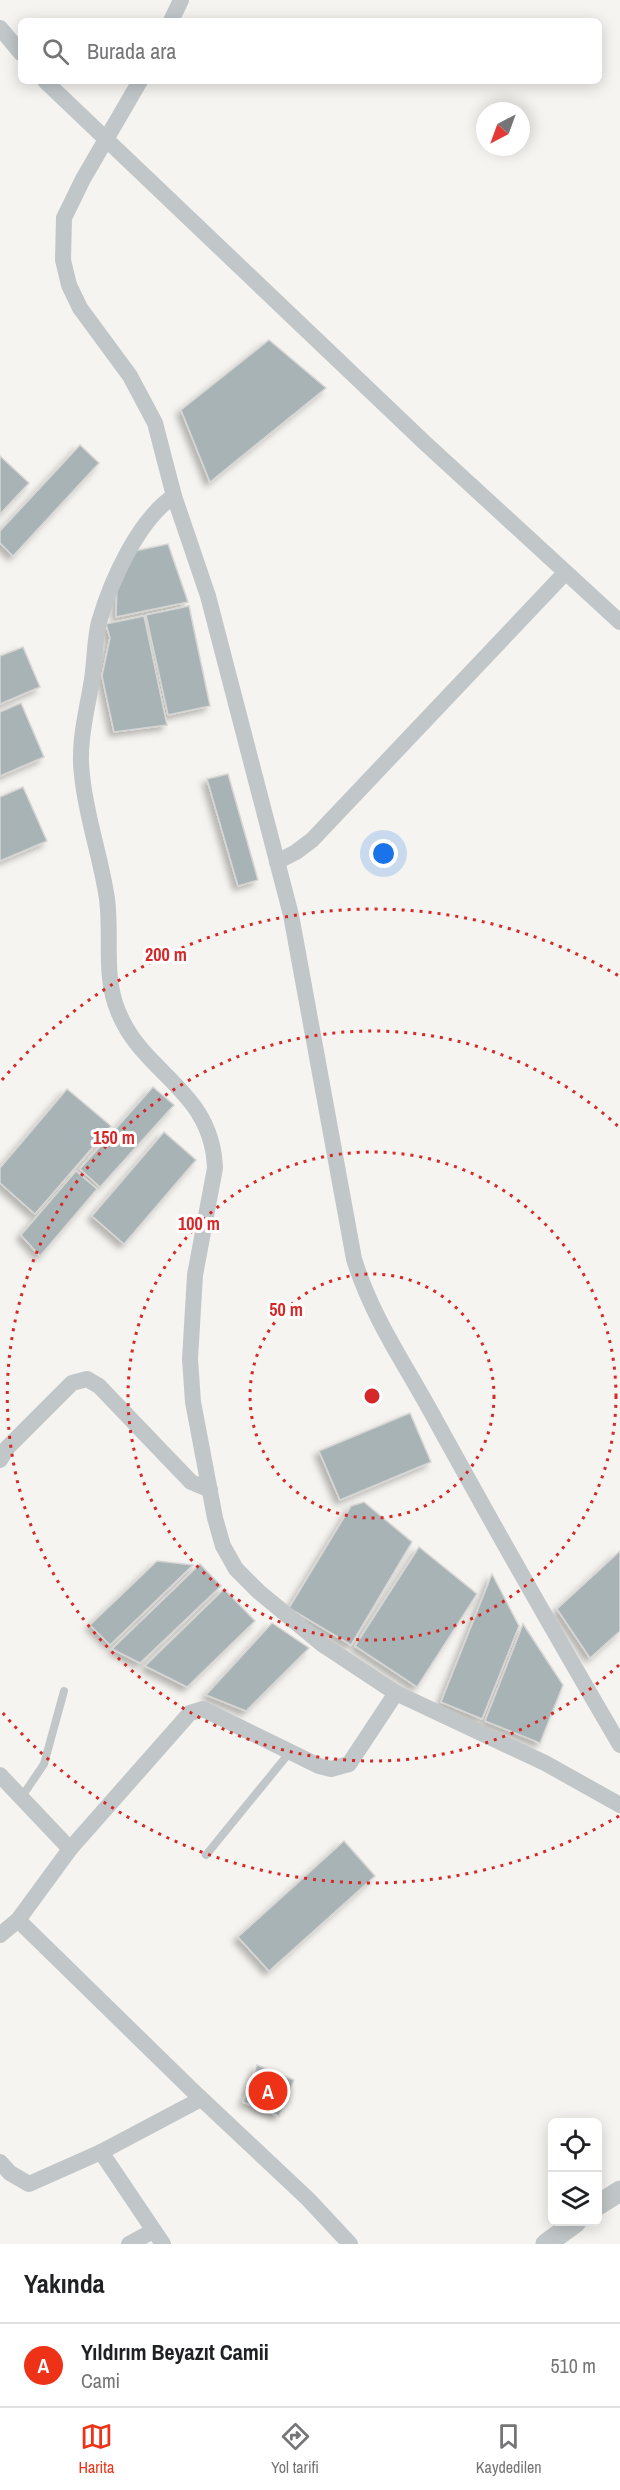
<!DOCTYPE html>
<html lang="tr">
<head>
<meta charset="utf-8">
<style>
	:root { --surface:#fff; --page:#f2f2f2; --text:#202124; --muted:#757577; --line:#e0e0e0; --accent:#ed3218 }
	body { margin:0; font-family:"Archivo Narrow",sans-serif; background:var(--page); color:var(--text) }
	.controls { position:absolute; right:18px; bottom:18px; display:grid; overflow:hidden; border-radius:9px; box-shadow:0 3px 15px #0003 }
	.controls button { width:54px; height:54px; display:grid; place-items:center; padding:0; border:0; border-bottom:2px solid var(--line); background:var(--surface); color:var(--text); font:30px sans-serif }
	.compass { position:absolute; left:476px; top:102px; width:54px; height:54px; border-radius:50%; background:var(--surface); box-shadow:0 3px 15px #0003; rotate:221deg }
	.you { position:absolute; left:384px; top:854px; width:21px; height:21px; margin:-15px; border:4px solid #fff; border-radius:50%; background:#1a73e8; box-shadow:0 0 0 9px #1a73e833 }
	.badge { display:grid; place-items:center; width:39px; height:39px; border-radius:50%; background:var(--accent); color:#fff; font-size:20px; font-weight:700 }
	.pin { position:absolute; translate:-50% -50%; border:3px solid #fff; box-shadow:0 2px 6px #0006 }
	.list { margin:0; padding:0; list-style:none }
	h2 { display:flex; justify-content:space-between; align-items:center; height:78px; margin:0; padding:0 24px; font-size:26px }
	h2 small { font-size:20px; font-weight:400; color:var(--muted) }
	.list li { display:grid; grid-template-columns:39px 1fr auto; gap:18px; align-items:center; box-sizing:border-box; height:84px; padding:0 24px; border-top:2px solid var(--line) }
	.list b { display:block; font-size:22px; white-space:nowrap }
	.list p { margin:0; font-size:20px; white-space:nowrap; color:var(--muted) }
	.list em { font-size:20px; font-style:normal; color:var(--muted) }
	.icon { flex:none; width:33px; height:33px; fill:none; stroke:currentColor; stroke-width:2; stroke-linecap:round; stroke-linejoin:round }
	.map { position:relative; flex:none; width:620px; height:2244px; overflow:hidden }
	.search { position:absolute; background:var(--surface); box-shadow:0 3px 15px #0003; left:18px; right:18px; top:18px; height:66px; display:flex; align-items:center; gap:15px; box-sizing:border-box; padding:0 21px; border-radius:9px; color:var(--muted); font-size:22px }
	.sheet { height:162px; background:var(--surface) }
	nav { display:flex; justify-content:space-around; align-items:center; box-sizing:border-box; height:84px; border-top:2px solid var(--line); background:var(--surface); font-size:16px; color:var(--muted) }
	nav a { display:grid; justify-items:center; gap:3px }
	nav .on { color:var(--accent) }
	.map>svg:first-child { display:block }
	.building { fill:#a8b3b6; stroke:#d6d5d3; stroke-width:1.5; filter:url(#shadow) }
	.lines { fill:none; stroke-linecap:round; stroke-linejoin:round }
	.service { stroke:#c1c6c8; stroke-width:8 }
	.minor { stroke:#c1c6c8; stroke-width:16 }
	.tertiary { stroke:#c1c6c8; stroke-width:21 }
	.ring { fill:none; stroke:#d62828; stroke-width:3; stroke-dasharray:3 6 }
	.centre { fill:#d62828; stroke:#fff; stroke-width:3 }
	.ring-label { font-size:18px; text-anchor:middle; font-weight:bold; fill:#d62828; stroke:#fff; stroke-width:6; stroke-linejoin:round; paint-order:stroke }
</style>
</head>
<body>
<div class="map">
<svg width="620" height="2244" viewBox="0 0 620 2244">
	<defs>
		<filter id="shadow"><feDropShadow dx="-4.5" dy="4.5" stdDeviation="3" flood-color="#0004"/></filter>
	</defs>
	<rect width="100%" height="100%" fill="#f5f4f0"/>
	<g class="building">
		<polygon points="269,340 326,388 210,482 181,410"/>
		<polygon points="80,445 99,463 13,556 0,543 0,531"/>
		<polygon points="0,456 29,483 0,514"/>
		<polygon points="168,544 188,602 116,617 117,586 135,551"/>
		<polygon points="189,606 210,706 168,715 146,615"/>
		<polygon points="144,616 167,725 114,732 102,676 110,638 106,624"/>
		<polygon points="23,647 40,687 0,704 0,656"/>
		<polygon points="21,703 44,757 0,776 0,712"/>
		<polygon points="228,774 258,880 238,886 207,779"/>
		<polygon points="23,787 47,841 0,861 0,797"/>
		<polygon points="153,1087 174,1105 100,1187 80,1169"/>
		<polygon points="67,1089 111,1126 35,1214 0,1183 0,1168"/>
		<polygon points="164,1132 196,1160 124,1244 92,1216"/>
		<polygon points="76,1171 97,1189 40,1256 21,1235"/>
		<polygon points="410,1413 431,1462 340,1500 319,1451"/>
		<polygon points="364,1502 412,1542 351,1645 289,1608 351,1506"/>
		<polygon points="419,1547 477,1594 417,1687 355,1646"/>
		<polygon points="620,1551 620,1631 590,1658 557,1609"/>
		<polygon points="157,1561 193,1565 110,1645 90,1625"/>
		<polygon points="200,1564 221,1586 140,1663 112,1649"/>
		<polygon points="492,1574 519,1626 482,1719 441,1702"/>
		<polygon points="224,1589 255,1621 187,1687 145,1666"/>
		<polygon points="272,1623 309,1648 246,1711 206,1695"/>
		<polygon points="523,1624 563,1685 540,1743 485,1721"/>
		<polygon points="344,1841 375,1876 269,1971 238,1937"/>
		<polygon points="257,2065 294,2080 279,2116 243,2102"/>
	</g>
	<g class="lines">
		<g class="service">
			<polyline points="21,1798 44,1764 64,1691"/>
			<polyline points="206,1855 290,1752"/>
		</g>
		<g class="minor">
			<polyline points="171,21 181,0"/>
			<polyline points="0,28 21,53"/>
			<polyline points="45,81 425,443 620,622"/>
			<path d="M140 81 83 179 64 218 63 260 69 285 80 308 130 376 155 423 174 496 208 596 291 915 354 1259C373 1320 406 1365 436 1421 496 1530 557 1638 620 1745"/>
			<path d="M174 496C138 520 111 581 99 622 94 642 95 665 91 685 86 715 78 744 82 775 86 817 101 857 107 899 112 936 103 975 118 1011 143 1075 212 1089 215 1168L195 1275 190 1359 193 1402 215 1518 223 1546 236 1569 259 1592 322 1644 396 1693 545 1763 620 1805"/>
			<polyline points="277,862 296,852 312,840 565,573"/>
			<polyline points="0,1460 7,1448 72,1383 87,1379 99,1386 191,1482 210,1490"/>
			<polyline points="0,1775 70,1849"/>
			<polyline points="18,1920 191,2089 308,2199 350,2244"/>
			<polyline points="0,1935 18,1920 70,1849 190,1713 203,1709 319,1766 331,1769 349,1764 396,1693"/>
			<polyline points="101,2152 163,2244"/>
			<polyline points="0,2162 10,2173 29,2184 101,2152 201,2099"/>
			<polyline points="129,2244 153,2231"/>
		</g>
		<g class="tertiary">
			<polyline points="598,2205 620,2191"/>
			<polyline points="546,2244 576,2222"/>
		</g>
	</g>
	<g class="ring">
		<circle cx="372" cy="1396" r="122"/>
		<circle cx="372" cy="1396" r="244"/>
		<path d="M619 1665A365 365 0 1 1 619 1127"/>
		<path d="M619 1816A487 487 0 0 1 2 1712M2 1080A487 487 0 0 1 619 976"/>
	</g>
	<circle cx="372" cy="1396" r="9" class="centre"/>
	<g class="ring-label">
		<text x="166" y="961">200 m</text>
		<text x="114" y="1144">150 m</text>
		<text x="199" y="1230">100 m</text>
		<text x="286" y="1316">50 m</text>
	</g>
</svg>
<div class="controls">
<button><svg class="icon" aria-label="locate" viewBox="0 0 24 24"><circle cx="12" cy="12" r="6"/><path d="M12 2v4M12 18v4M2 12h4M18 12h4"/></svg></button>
<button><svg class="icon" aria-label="layers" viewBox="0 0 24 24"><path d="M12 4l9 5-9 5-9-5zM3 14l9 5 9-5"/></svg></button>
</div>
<svg class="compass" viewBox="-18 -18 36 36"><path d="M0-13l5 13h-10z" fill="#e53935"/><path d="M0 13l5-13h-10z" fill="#757577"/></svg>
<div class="you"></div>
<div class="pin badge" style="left:268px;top:2091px">A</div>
<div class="search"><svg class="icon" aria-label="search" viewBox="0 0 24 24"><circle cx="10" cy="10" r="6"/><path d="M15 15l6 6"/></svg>Burada ara</div>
</div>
<section class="sheet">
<h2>Yakında<small></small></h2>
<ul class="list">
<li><span class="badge">A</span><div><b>Yıldırım Beyazıt Camii</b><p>Cami</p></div><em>510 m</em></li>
</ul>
</section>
<nav>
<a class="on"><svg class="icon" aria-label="map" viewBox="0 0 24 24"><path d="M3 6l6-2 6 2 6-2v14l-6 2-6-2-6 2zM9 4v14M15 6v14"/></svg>Harita</a>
<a><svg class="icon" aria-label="directions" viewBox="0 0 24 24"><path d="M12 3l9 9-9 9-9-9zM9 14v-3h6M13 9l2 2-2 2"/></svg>Yol tarifi</a>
<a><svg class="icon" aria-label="saved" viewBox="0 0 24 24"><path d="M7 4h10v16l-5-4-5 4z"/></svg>Kaydedilen</a>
</nav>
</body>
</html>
